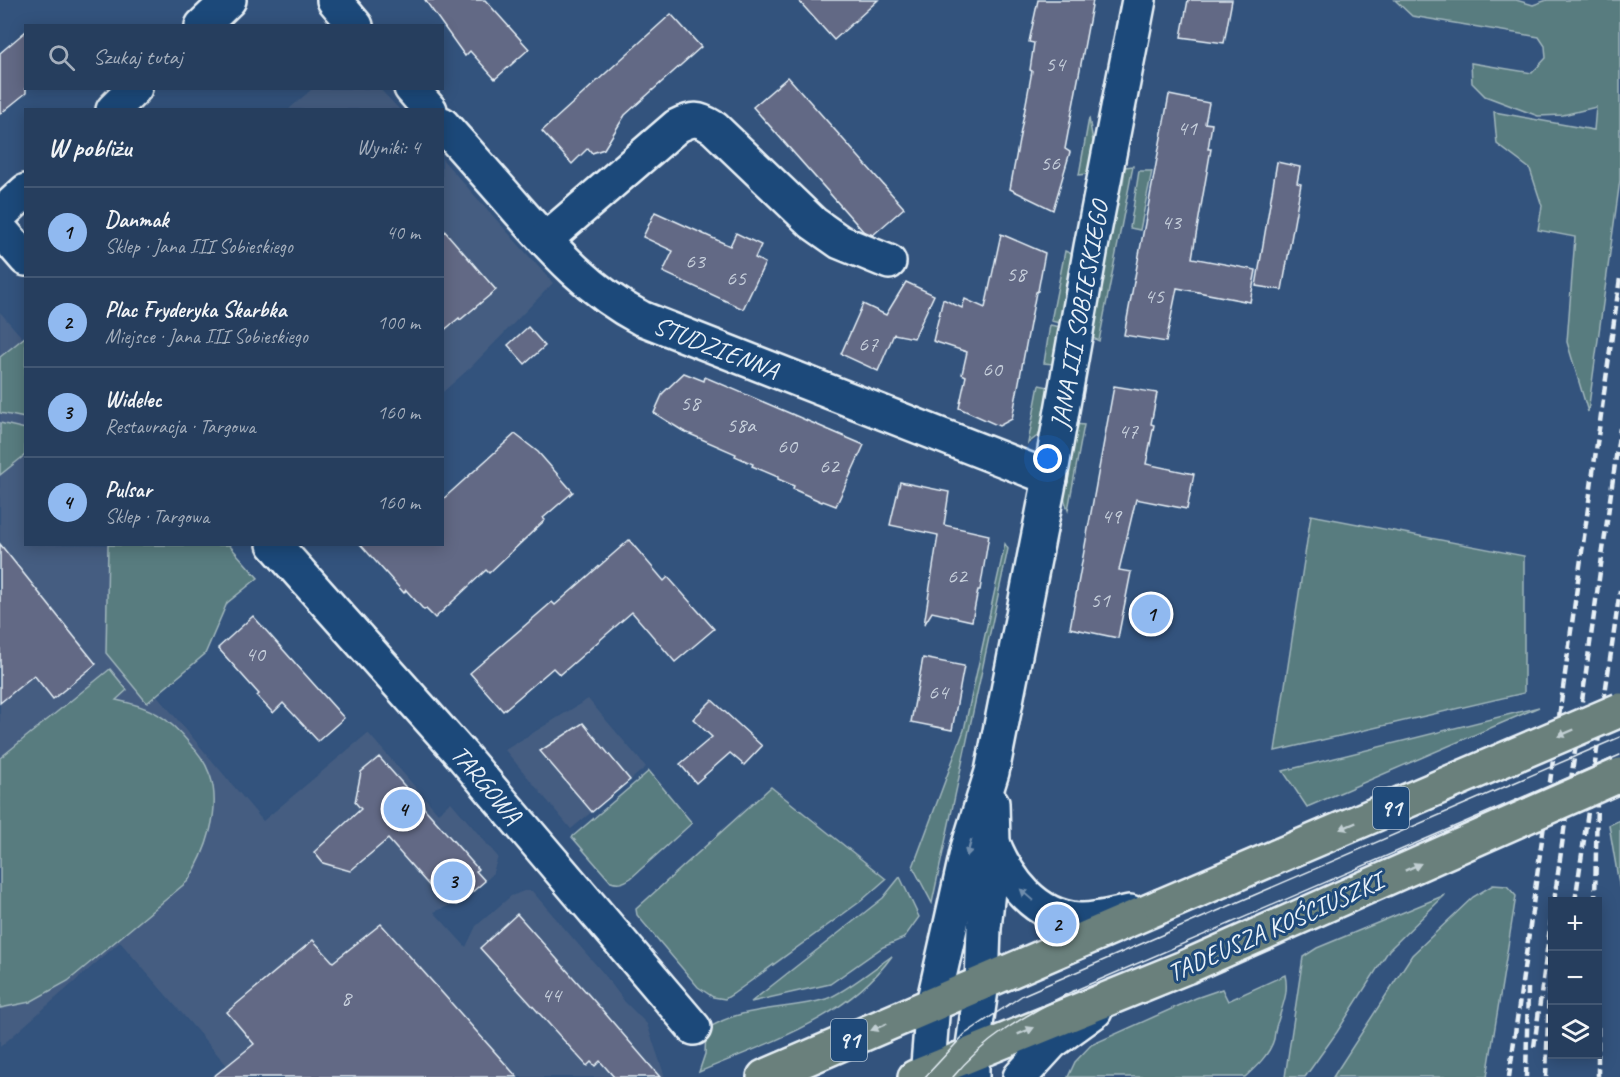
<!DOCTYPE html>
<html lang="pl">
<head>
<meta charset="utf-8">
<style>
	:root { --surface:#263e5e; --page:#2e4564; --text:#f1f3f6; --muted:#a4aebc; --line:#425773; --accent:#90b9f0 }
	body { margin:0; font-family:Caveat,sans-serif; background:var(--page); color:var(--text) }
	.controls { position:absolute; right:18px; bottom:18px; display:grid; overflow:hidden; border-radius:0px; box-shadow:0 3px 15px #0003 }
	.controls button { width:54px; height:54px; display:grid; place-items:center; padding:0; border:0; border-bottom:2px solid var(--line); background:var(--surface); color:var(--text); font:30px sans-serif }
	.you { position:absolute; left:1048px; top:459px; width:21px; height:21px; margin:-15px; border:4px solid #fff; border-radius:50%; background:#1a73e8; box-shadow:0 0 0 9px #1a73e833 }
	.badge { display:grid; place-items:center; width:39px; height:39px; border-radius:50%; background:var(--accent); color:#111; font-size:20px; font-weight:700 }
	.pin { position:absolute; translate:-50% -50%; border:3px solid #fff; box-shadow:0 2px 6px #0006 }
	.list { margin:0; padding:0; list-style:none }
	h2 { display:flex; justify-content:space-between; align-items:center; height:78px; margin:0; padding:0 24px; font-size:26px }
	h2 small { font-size:20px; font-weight:400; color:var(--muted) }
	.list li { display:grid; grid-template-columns:39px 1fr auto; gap:18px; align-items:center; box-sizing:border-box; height:90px; padding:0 24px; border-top:2px solid var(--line) }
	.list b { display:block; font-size:22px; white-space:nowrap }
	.list p { margin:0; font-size:20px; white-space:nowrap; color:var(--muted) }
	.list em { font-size:20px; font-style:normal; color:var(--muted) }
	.icon { flex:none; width:33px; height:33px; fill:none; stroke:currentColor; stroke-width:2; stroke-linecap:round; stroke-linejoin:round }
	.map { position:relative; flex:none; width:1620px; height:1077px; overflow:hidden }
	.search { position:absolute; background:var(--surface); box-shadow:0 3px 15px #0003; left:24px; top:24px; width:420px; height:66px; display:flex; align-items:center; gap:15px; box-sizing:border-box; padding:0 21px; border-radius:0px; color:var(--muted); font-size:22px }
	.panel { position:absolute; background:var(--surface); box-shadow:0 3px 15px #0003; left:24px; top:108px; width:420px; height:438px; border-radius:0px }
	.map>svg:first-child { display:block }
	.built { fill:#445d81 }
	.green { fill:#587b7f; stroke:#a0b6bc; stroke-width:1.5 }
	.building { fill:#626985; stroke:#e8f1f8; stroke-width:1.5 }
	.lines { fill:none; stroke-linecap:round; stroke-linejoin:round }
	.minor-casing { stroke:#e8f1f8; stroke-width:38 }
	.major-casing { stroke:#e8f1f8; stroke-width:38 }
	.minor { stroke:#1f4a7a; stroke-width:33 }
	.major { stroke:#6a807c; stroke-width:33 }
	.tram { stroke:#e8f1f8; stroke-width:1.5 }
	.rail { stroke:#e8f1f8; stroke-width:4.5; stroke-dasharray:9 4.5; stroke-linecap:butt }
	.major-bridge-casing { stroke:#e8f1f8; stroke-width:38; stroke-linecap:butt }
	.major-bridge { stroke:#6a807c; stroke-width:33 }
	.oneway { fill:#c2cfd3 }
	.oneway2 { fill:#6f8dac }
	.labels { text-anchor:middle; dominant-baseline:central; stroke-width:6; stroke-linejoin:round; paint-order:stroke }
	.number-label { font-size:22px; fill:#c6cfdb }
	.shield { fill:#1f4a7a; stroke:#acbfd2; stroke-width:1.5 }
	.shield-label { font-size:24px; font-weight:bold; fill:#e8f1f8 }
	.street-label { font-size:26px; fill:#e8f1f8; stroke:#1f4a7a }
</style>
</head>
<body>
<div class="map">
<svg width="1620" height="1077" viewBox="0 0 1620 1077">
	<rect width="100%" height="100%" fill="#33537d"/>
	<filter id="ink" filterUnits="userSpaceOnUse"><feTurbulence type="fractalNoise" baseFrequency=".0167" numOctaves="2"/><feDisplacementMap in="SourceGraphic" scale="12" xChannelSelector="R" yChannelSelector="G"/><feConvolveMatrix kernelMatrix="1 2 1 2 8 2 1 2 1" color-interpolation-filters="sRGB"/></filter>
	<g filter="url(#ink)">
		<g class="built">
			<polygon points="312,89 380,89 399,109 289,109"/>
			<polygon points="442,159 553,283 471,367 443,392"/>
			<polygon points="0,312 25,341 26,544 201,545 117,648 263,821 368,733 438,813 451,802 498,857 492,875 466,899 434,912 466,947 476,926 511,896 524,891 532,891 604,974 625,1002 647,1024 665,1077 237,1077 120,942 0,1047"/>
			<polygon points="588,699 646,767 571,829 505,750"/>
		</g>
		<g class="green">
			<polygon points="1395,0 1516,0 1533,5 1547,0 1620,0 1620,180 1588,412 1567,342 1575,237 1538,230 1542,206 1530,169 1497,144 1494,112 1594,130 1596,107 1563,115 1538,116 1485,96 1472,83 1471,63 1532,73 1546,58 1545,46 1539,37 1412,16"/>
			<polygon points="1089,118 1094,147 1087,174 1079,175"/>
			<polygon points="1133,166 1099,341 1093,338 1117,187 1123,183 1125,167"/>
			<polygon points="1139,171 1152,171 1140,230 1130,228"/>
			<polygon points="1065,251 1074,255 1060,323 1051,321"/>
			<polygon points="1050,325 1061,327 1053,364 1044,363"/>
			<polygon points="25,337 26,337 25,418 0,413 0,357"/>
			<polygon points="1039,385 1049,387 1040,434 1028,443"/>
			<polygon points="0,423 26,429 25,455 0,475"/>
			<polygon points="1075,424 1084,425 1068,510 1063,495"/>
			<polygon points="1311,515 1524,556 1524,693 1275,751"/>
			<polygon points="1005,544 1008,549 932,903 913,867 964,730"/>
			<polygon points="108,545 229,545 258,578 227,603 205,654 147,703 106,653"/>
			<path d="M110 669 127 690 116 700C151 707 167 716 190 744 198 752 206 764 210 775 222 809 206 853 188 881L68 981 30 1002 0 1008V758Z"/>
			<polygon points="1539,707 1307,807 1283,771"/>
			<path d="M649 771 692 823 631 878C625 882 619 885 611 882L572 837Z"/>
			<polygon points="771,787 886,879 861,901 733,994 725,999 713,997 698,987 637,915 636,909"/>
			<polygon points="1620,820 1620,890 1609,825"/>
			<polygon points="900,877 919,917 904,938 883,947 830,984 751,1002 883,898"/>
			<polygon points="1493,885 1507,886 1516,896 1487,1077 1333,1077 1412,955 1473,897"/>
			<polygon points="1445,895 1389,950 1337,1032 1305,1077 1285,1077 1303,957 1317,948"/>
			<path d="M892 956C847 1019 767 1043 699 1072L705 1054 706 1030C741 1005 786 1011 826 999 843 994 876 967 892 956Z"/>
			<path d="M1285 975C1289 992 1283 1004 1278 1021 1275 1027 1275 1033 1274 1039 1270 1054 1256 1067 1245 1077H1068L1075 1062 1091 1045 1196 998 1222 989 1228 1001Z"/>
		</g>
		<g class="building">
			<polygon points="425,0 485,0 529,49 495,79 470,51 465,56"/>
			<polygon points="798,0 878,0 834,40"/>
			<polygon points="1038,0 1093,0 1065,149 1070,152 1053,210 1010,189 1032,71 1030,70 1034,43 1029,42"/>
			<polygon points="1188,0 1232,0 1224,43 1181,37"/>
			<polygon points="671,14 701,47 625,115 604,149 592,153 588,148 572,164 542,131"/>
			<polygon points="26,31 26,93 0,114 0,53"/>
			<polygon points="788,77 904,208 873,235 863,231 753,107"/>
			<polygon points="1169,95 1209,103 1205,123 1212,124 1208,149 1211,149 1192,258 1256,270 1250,302 1177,288 1166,342 1124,335"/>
			<polygon points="1277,162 1300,167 1297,183 1301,184 1282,290 1256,286"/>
			<polygon points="655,212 730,246 736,233 761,245 755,258 765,263 743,309 663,272 673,251 643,237"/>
			<polygon points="442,228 496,290 460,320 459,318 442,332"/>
			<polygon points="1001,234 1045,253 1038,291 1036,292 1012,419 999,426 959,408 966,376 962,374 967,352 933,341 943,299 962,308 965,299 985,308"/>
			<polygon points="906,282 934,295 914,338 894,334 878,371 841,354 863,304 886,315"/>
			<polygon points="528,327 545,346 525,364 508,345"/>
			<polygon points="684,373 704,381 705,377 864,445 836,506 823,501 822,502 793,489 794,486 778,479 778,477 752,466 753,464 735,456 736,454 683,431 654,413 663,393"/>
			<polygon points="1114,386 1157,393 1151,424 1154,425 1146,464 1194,474 1187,509 1136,499 1119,570 1131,572 1118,638 1070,628"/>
			<polygon points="515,434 538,452 573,492 543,518 545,520 489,573 486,570 435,618 426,609 424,610 406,590 404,593 360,544 442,544 442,500"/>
			<polygon points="900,482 949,492 944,525 989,535 980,590 978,590 972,621 932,612 924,625 938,535 890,525"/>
			<polygon points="629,540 664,581 668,577 714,629 675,662 632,612 560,675 553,668 503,711 470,673 552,602 555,605"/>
			<polygon points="0,544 96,664 53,699 34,675 0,703"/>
			<polygon points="253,616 344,718 318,741 283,703 273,713 257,696 259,694 218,648"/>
			<polygon points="923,658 964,666 952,730 911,722"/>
			<polygon points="712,700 762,746 744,765 730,753 696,783 680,764 712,737 693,719"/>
			<polygon points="583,723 630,780 592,812 540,751"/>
			<polygon points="379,757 478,869 476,871 485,881 457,905 441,899 388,839 350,871 323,863 314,852 361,809 355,802 361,772"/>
			<polygon points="517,914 603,1011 660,1077 614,1077 600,1061 595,1066 591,1062 587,1066 480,948"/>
			<polygon points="381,924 517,1077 213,1077 254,1044 227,1012 313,940 333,962"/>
		</g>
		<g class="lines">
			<defs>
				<g id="minor">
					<polyline points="334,0 356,26"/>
					<polyline points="202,26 229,0"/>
					<polyline points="411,88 430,110"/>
					<polyline points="113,110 135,88"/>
					<path id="s1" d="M442 124C468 153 493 181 518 210 555 252 591 292 641 318L1050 478"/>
					<polyline points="0,215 26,191"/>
					<polyline points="0,229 26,259"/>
					<path d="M545 240 677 126C693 118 698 118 714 128L813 223 840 242 889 262"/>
					<path id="s2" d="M274 544 461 754 694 1028"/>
					<path d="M993 843C1008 880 1035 917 1079 920 1095 921 1114 915 1130 912"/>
					<path id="s3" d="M927 1077 933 1004 968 848 992 772 1050 478 1091 247 1139 0"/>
					<polyline points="972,1077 972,1053 982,983 984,928 993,843 992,803"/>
					<polyline points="1020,1077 1052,1042 1095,1011"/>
				</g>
				<g id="major">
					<polyline points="764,1077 1161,906"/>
					<polyline points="915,1077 1186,967"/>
				</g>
			</defs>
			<use href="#minor" class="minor-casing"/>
			<use href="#major" class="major-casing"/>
			<use href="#minor" class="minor"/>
			<use href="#major" class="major"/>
			<g class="tram">
				<polyline points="925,1077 965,1034 1023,995 1620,737"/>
				<path d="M953 1077C984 1039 1025 1015 1069 993L1620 755"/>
			</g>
			<g class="rail">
				<polyline points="1554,902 1620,428"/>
				<polyline points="1575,902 1620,590"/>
				<polyline points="1595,902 1597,800"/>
				<polyline points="1598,1027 1598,1077"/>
				<polyline points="1534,1047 1552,913"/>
				<polyline points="1509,1077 1620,278"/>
				<polyline points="1526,1077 1528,988"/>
				<polyline points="1546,1077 1549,990"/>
			</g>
			<defs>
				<g id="major-bridge">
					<polyline points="1161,906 1620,710"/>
					<polyline points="1186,967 1620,775"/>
				</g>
			</defs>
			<use href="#major-bridge" class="major-bridge-casing"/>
			<use href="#major-bridge" class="major-bridge"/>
		</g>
		<defs><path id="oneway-solid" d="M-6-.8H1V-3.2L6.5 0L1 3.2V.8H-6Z" transform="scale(1.5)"/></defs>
		<g class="oneway">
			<use href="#oneway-solid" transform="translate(1566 733) rotate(157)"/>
			<use href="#oneway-solid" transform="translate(1348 826) rotate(157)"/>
			<use href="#oneway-solid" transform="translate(1413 867) rotate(-24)"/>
			<use href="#oneway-solid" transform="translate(879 1027) rotate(157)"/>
			<use href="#oneway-solid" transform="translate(1026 1031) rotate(-22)"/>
		</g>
		<g class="oneway2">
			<use href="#oneway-solid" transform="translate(969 848) rotate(105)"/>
			<use href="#oneway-solid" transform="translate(1027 895) rotate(-139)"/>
		</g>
	</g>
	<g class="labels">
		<g class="number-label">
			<text x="1055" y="64">54</text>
			<text x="1187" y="128">41</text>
			<text x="1050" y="163">56</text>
			<text x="1171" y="222">43</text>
			<text x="695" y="261">63</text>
			<text x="1016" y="274">58</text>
			<text x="736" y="278">65</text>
			<text x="1154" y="296">45</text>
			<text x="868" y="344">67</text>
			<text x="992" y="369">60</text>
			<text x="690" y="403">58</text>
			<text x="741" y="425">58a</text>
			<text x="1128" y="431">47</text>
			<text x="787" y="446">60</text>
			<text x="829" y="466">62</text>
			<text x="1111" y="516">49</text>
			<text x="957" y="576">62</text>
			<text x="1100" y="600">51</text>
			<text x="255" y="654">40</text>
			<text x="938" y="692">64</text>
			<text x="551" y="995">44</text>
			<text x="346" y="998">8</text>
		</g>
		<g class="shield">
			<rect x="1373" y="787" width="36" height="42" rx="4.5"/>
			<rect x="831" y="1019" width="36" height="42" rx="4.5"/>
		</g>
		<g class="shield-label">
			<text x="1391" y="808">91</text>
			<text x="849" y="1040">91</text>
		</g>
		<g class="street-label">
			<text stroke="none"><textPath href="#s3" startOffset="778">JANA III SOBIESKIEGO</textPath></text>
			<text stroke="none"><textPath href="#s1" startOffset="360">STUDZIENNA</textPath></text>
			<text stroke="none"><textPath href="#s2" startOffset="321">TARGOWA</textPath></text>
			<text transform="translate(1275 927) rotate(-24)">TADEUSZA KOŚCIUSZKI</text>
		</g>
	</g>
</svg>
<div class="controls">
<button>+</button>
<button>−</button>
<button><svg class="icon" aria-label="layers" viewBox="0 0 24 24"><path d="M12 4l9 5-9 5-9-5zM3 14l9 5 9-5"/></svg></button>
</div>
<div class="you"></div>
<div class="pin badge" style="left:1151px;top:614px">1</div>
<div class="pin badge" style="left:1057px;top:924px">2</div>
<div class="pin badge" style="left:453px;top:881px">3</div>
<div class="pin badge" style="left:403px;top:809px">4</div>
<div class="search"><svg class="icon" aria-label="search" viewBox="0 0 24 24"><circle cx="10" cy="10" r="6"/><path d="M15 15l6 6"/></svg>Szukaj tutaj</div>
<section class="panel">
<h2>W pobliżu<small>Wyniki: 4</small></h2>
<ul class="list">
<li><span class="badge">1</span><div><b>Danmak</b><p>Sklep · Jana III Sobieskiego</p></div><em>40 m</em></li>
<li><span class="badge">2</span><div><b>Plac Fryderyka Skarbka</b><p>Miejsce · Jana III Sobieskiego</p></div><em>100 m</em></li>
<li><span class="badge">3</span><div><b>Widelec</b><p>Restauracja · Targowa</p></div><em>160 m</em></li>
<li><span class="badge">4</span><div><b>Pulsar</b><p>Sklep · Targowa</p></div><em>160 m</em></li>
</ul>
</section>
</div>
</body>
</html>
